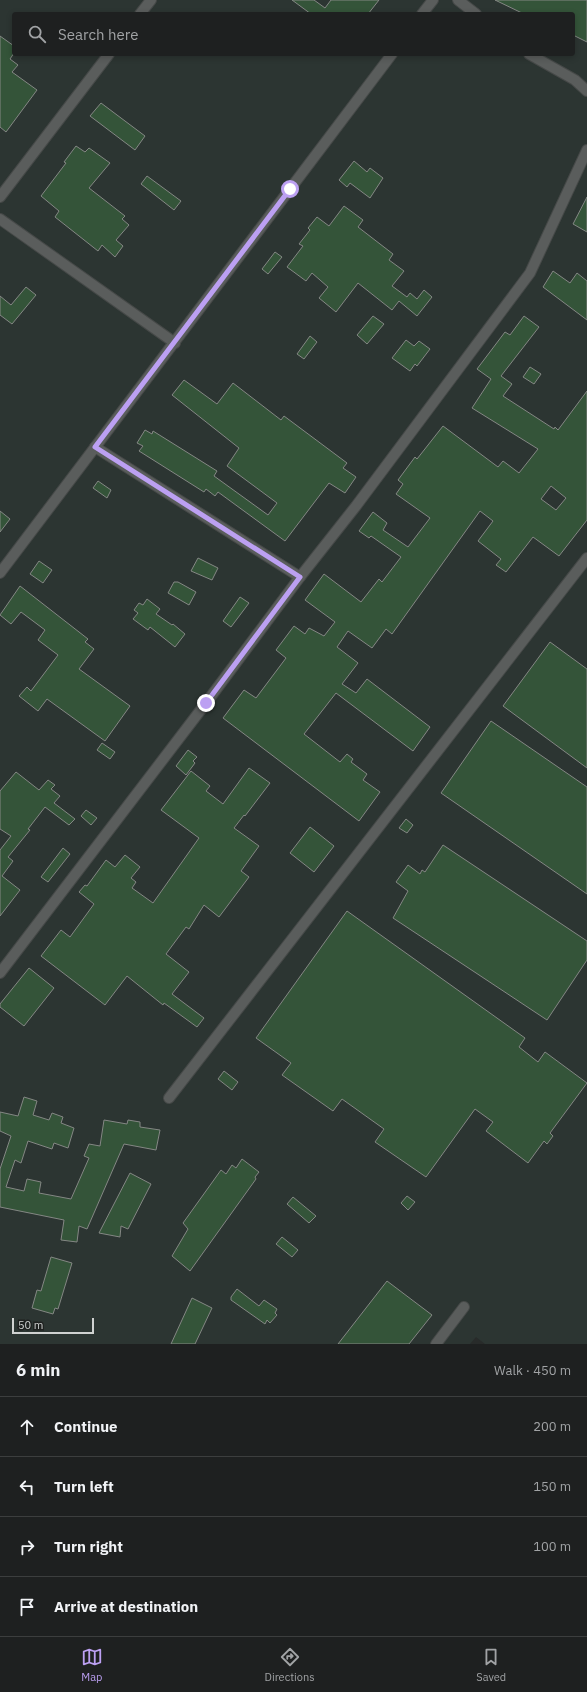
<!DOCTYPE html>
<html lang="en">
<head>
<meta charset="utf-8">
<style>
	:root { --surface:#1e2020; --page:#2b2d2d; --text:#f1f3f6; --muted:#a1a3a5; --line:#3c3e3e; --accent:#bca0f2 }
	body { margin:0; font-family:"IBM Plex Sans",sans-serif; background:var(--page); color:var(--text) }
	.scale { position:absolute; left:12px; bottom:10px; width:82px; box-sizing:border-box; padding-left:4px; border:2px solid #d0d2d1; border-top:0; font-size:11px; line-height:14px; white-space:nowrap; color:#d0d2d1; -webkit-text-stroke:3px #1f2120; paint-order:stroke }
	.stop { position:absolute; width:12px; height:12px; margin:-9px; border:3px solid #bca0f2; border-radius:50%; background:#fff }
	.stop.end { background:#bca0f2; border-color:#fff; box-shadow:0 1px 4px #0008 }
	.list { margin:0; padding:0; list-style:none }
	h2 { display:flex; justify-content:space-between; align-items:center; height:52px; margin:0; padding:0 16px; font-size:17px }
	h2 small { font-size:13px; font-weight:400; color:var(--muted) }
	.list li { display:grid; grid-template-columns:26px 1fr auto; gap:12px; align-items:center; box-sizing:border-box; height:60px; padding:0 16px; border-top:1px solid var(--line) }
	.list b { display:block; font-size:15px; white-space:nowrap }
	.list em { font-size:13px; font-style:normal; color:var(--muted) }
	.icon { flex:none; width:22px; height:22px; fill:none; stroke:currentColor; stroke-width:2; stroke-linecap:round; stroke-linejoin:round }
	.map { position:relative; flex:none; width:587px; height:1344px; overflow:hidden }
	.search { position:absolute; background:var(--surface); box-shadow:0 2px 6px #0003; left:12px; right:12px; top:12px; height:44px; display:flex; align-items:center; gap:10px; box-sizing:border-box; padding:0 14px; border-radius:4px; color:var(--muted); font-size:15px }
	.sheet { height:292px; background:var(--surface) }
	nav { display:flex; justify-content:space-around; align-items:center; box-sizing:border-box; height:56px; border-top:1px solid var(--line); background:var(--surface); font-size:11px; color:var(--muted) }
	nav a { display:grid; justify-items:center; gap:2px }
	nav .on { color:var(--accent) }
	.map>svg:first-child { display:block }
	.built { fill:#2c3532; fill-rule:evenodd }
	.building { fill:#345439; stroke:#848784; fill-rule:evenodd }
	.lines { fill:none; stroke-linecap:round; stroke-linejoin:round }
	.minor-casing { stroke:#464948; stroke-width:12 }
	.minor { stroke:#5a5d5c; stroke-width:10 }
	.route { stroke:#bca0f2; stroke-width:5 }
</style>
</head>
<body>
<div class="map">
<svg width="587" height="1344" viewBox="0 0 587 1344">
	<rect width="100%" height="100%" fill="#282b2a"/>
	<path class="built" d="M0 0H587V1344H485L476 1337 470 1344H0ZM14 14H573V54H14Z"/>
	<g class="building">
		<polygon points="292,0 314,0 325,8 331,0 379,0 368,14 311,14"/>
		<polygon points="495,0 587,0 587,42 573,35 573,14 524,14"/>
		<polygon points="0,36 14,46 14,53 10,59 18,65 12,72 37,90 6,132 0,127"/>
		<polygon points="101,103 145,136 135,150 90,116"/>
		<polygon points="76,146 85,152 89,148 110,163 89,188 125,216 122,219 129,225 116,240 123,246 115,257 102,245 98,251 55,217 59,211 41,196 66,163 64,162"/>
		<polygon points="354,161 367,172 370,168 383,178 370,198 350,183 347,187 339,180"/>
		<polygon points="147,176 181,201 174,210 141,184"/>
		<polygon points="587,197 587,232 573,224"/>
		<polygon points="344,206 363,220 358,227 393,254 389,260 404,271 392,286 407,297 410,293 417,299 424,290 432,297 417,316 399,301 392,310 358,283 336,312 319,298 328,287 312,273 306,281 287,267 303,246 299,244 310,230 308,228 317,217 329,226"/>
		<polygon points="275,252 282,257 268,274 262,269"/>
		<polygon points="553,271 570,283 577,273 587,281 587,320 543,287"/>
		<polygon points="26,287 36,295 12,324 0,315 0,296 11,305"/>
		<polygon points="373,316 384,324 367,344 357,335"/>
		<path d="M524 316 539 327 501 376 512 384 503 396 554 429 555 427 558 430 587 391V520L559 556 533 537 506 572 496 565 501 559 478 541 493 521 480 511 392 634 386 629 372 648 348 631 337 647 358 663 342 684 356 693 367 679 430 727 413 751 336 693 304 734 340 762 347 754 353 759 351 762 367 774 363 780 380 792 359 821 223 718 244 690 256 698 286 658 276 650 294 626 305 634 309 628 324 636 335 622 305 600 324 574 361 602 379 579 382 582 401 557 371 536 369 538 359 531 373 512 387 523 383 530 408 547 430 518 396 494 403 484 398 480 415 457 417 459 443 426 498 467 503 461 519 473 538 449 472 408 491 379 477 369 505 332 510 335ZM551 486 566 498 556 510 541 499Z"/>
		<polygon points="310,336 317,342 304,359 297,354"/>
		<polygon points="406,340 414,346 419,341 430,349 417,366 415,364 410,371 392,358"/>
		<polygon points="530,367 541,374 534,384 523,377"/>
		<polygon points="184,380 217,404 233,383 281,420 284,416 347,463 343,468 356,477 345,493 329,483 285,541 218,492 215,496 206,489 204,492 139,451 143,446 137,443 145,430 152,434 153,431 217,471 214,476 268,515 277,503 227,466 239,448 172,395"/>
		<polygon points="98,481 111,490 107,498 93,488"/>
		<polygon points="0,511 10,519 0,532"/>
		<polygon points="198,558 218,568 212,580 191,571"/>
		<polygon points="39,561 52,570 43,583 30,574"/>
		<polygon points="174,582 178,582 196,592 189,605 168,593"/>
		<polygon points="20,586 88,639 85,642 94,649 79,669 130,706 105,741 47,699 38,711 19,696 27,687 31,691 58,655 38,640 45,630 21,612 11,624 0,615"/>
		<polygon points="240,597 249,603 231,627 223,621"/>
		<polygon points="147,599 160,609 156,614 172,625 173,624 185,634 175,647 150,627 148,630 133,619 138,613 134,610 139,603 143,605"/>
		<polygon points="550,642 587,669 587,768 503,706"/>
		<polygon points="491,721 587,787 587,894 441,793"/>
		<polygon points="102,743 115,752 110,759 97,750"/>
		<polygon points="188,750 197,757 193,761 195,763 186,775 176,766"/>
		<polygon points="249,768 270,783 245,816 244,815 234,828 259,846 241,871 249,877 219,917 204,905 189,929 186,927 166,954 189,972 172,994 204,1018 197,1027 164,1003 163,1005 127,976 105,1005 41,956 61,930 70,937 94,904 79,892 85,885 87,886 106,860 115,867 125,855 140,867 131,878 136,882 132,888 153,903 199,838 161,810 191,771 210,786 206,791 223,804"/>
		<polygon points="16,772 39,790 48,780 55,785 51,789 60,796 54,803 75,819 69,825 45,807 28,829 30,830 8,857 13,861 2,876 20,890 0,916 0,850 11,836 0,829 0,791"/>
		<polygon points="86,810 97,818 91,825 81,816"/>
		<polygon points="406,819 413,825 407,833 399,828"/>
		<polygon points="310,827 334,846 314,872 290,853"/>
		<polygon points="443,845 587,941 587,960 547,1020 393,918 408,891 396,882 408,865 420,874 422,870 425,872"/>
		<polygon points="63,848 70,854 48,882 41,877"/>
		<polygon points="347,911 525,1038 519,1047 538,1062 545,1052 587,1083 550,1133 553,1136 547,1144 544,1141 528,1163 486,1131 493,1122 475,1109 426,1177 375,1142 384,1129 342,1099 333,1111 282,1075 291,1063 256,1038"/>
		<polygon points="29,968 54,988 24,1026 0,1007 0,1004"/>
		<polygon points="224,1071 238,1082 232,1090 218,1079"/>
		<polygon points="24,1097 37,1101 33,1115 49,1120 52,1113 63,1117 61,1123 74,1128 68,1148 54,1143 52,1149 28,1141 21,1163 15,1160 6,1187 24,1191 27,1179 41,1182 39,1193 71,1199 89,1158 84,1156 89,1144 100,1146 104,1120 127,1124 128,1120 140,1122 140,1127 160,1130 156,1150 124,1144 87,1229 79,1226 77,1242 61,1240 64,1220 0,1207 0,1169 11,1136 0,1131 0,1112 18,1116"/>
		<polygon points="242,1159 259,1172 255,1177 256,1179 190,1271 172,1256 188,1229 183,1223 221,1170 226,1174 232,1165 236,1168"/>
		<polygon points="130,1173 151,1184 128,1229 121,1226 120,1237 99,1233"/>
		<polygon points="407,1196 415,1202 408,1210 401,1203"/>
		<polygon points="293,1197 316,1216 309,1223 287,1204"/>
		<polygon points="282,1237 298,1250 292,1257 276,1244"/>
		<polygon points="51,1257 72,1263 58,1309 55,1308 53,1314 32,1308 37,1290 41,1291"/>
		<polygon points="387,1281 432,1315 409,1344 338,1344"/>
		<polygon points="237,1289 259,1306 264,1300 277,1309 275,1313 277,1315 270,1323 267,1320 265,1324 231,1300 231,1297"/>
		<polygon points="192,1298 212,1308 195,1344 171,1344"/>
	</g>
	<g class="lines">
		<defs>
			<g id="minor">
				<polyline points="458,0 476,14"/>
				<polyline points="140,14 151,0"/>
				<polyline points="422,14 433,0"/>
				<polyline points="529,54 575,80 587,91"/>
				<polyline points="0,197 109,54"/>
				<polyline points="0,219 175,343"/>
				<polyline points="95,447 300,577"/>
				<polyline points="0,573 392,54"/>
				<polyline points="0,973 206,703 300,577 356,506 530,273 587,150"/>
				<polyline points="169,1098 587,558"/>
				<polyline points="436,1344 464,1307"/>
			</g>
		</defs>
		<use href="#minor" class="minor-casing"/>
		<use href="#minor" class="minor"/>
	</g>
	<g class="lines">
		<polyline class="route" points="206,703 300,577 95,447 290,189"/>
	</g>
</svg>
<div class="scale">50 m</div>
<div class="stop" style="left:290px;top:189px"></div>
<div class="stop end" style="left:206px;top:703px"></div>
<div class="search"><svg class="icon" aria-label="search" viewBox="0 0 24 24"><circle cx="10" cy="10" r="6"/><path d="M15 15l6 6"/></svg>Search here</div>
</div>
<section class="sheet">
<h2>6 min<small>Walk · 450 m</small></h2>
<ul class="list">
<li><svg class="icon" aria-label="ahead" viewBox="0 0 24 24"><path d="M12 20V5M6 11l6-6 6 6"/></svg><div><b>Continue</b></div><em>200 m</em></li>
<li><svg class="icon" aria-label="left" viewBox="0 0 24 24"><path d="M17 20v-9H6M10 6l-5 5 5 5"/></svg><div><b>Turn left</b></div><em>150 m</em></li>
<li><svg class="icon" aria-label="right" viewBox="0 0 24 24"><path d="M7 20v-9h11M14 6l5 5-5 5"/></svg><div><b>Turn right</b></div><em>100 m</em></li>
<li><svg class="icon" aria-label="arrive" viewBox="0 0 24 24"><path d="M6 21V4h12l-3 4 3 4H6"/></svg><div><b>Arrive at destination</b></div></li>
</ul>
</section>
<nav>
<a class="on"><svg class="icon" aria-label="map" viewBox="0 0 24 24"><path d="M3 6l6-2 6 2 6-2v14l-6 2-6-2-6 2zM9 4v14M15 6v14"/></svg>Map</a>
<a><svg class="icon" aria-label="directions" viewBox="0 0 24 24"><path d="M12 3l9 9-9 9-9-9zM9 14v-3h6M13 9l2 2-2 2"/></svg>Directions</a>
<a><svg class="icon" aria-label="saved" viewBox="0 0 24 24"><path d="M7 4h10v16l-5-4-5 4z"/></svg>Saved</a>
</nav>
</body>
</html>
